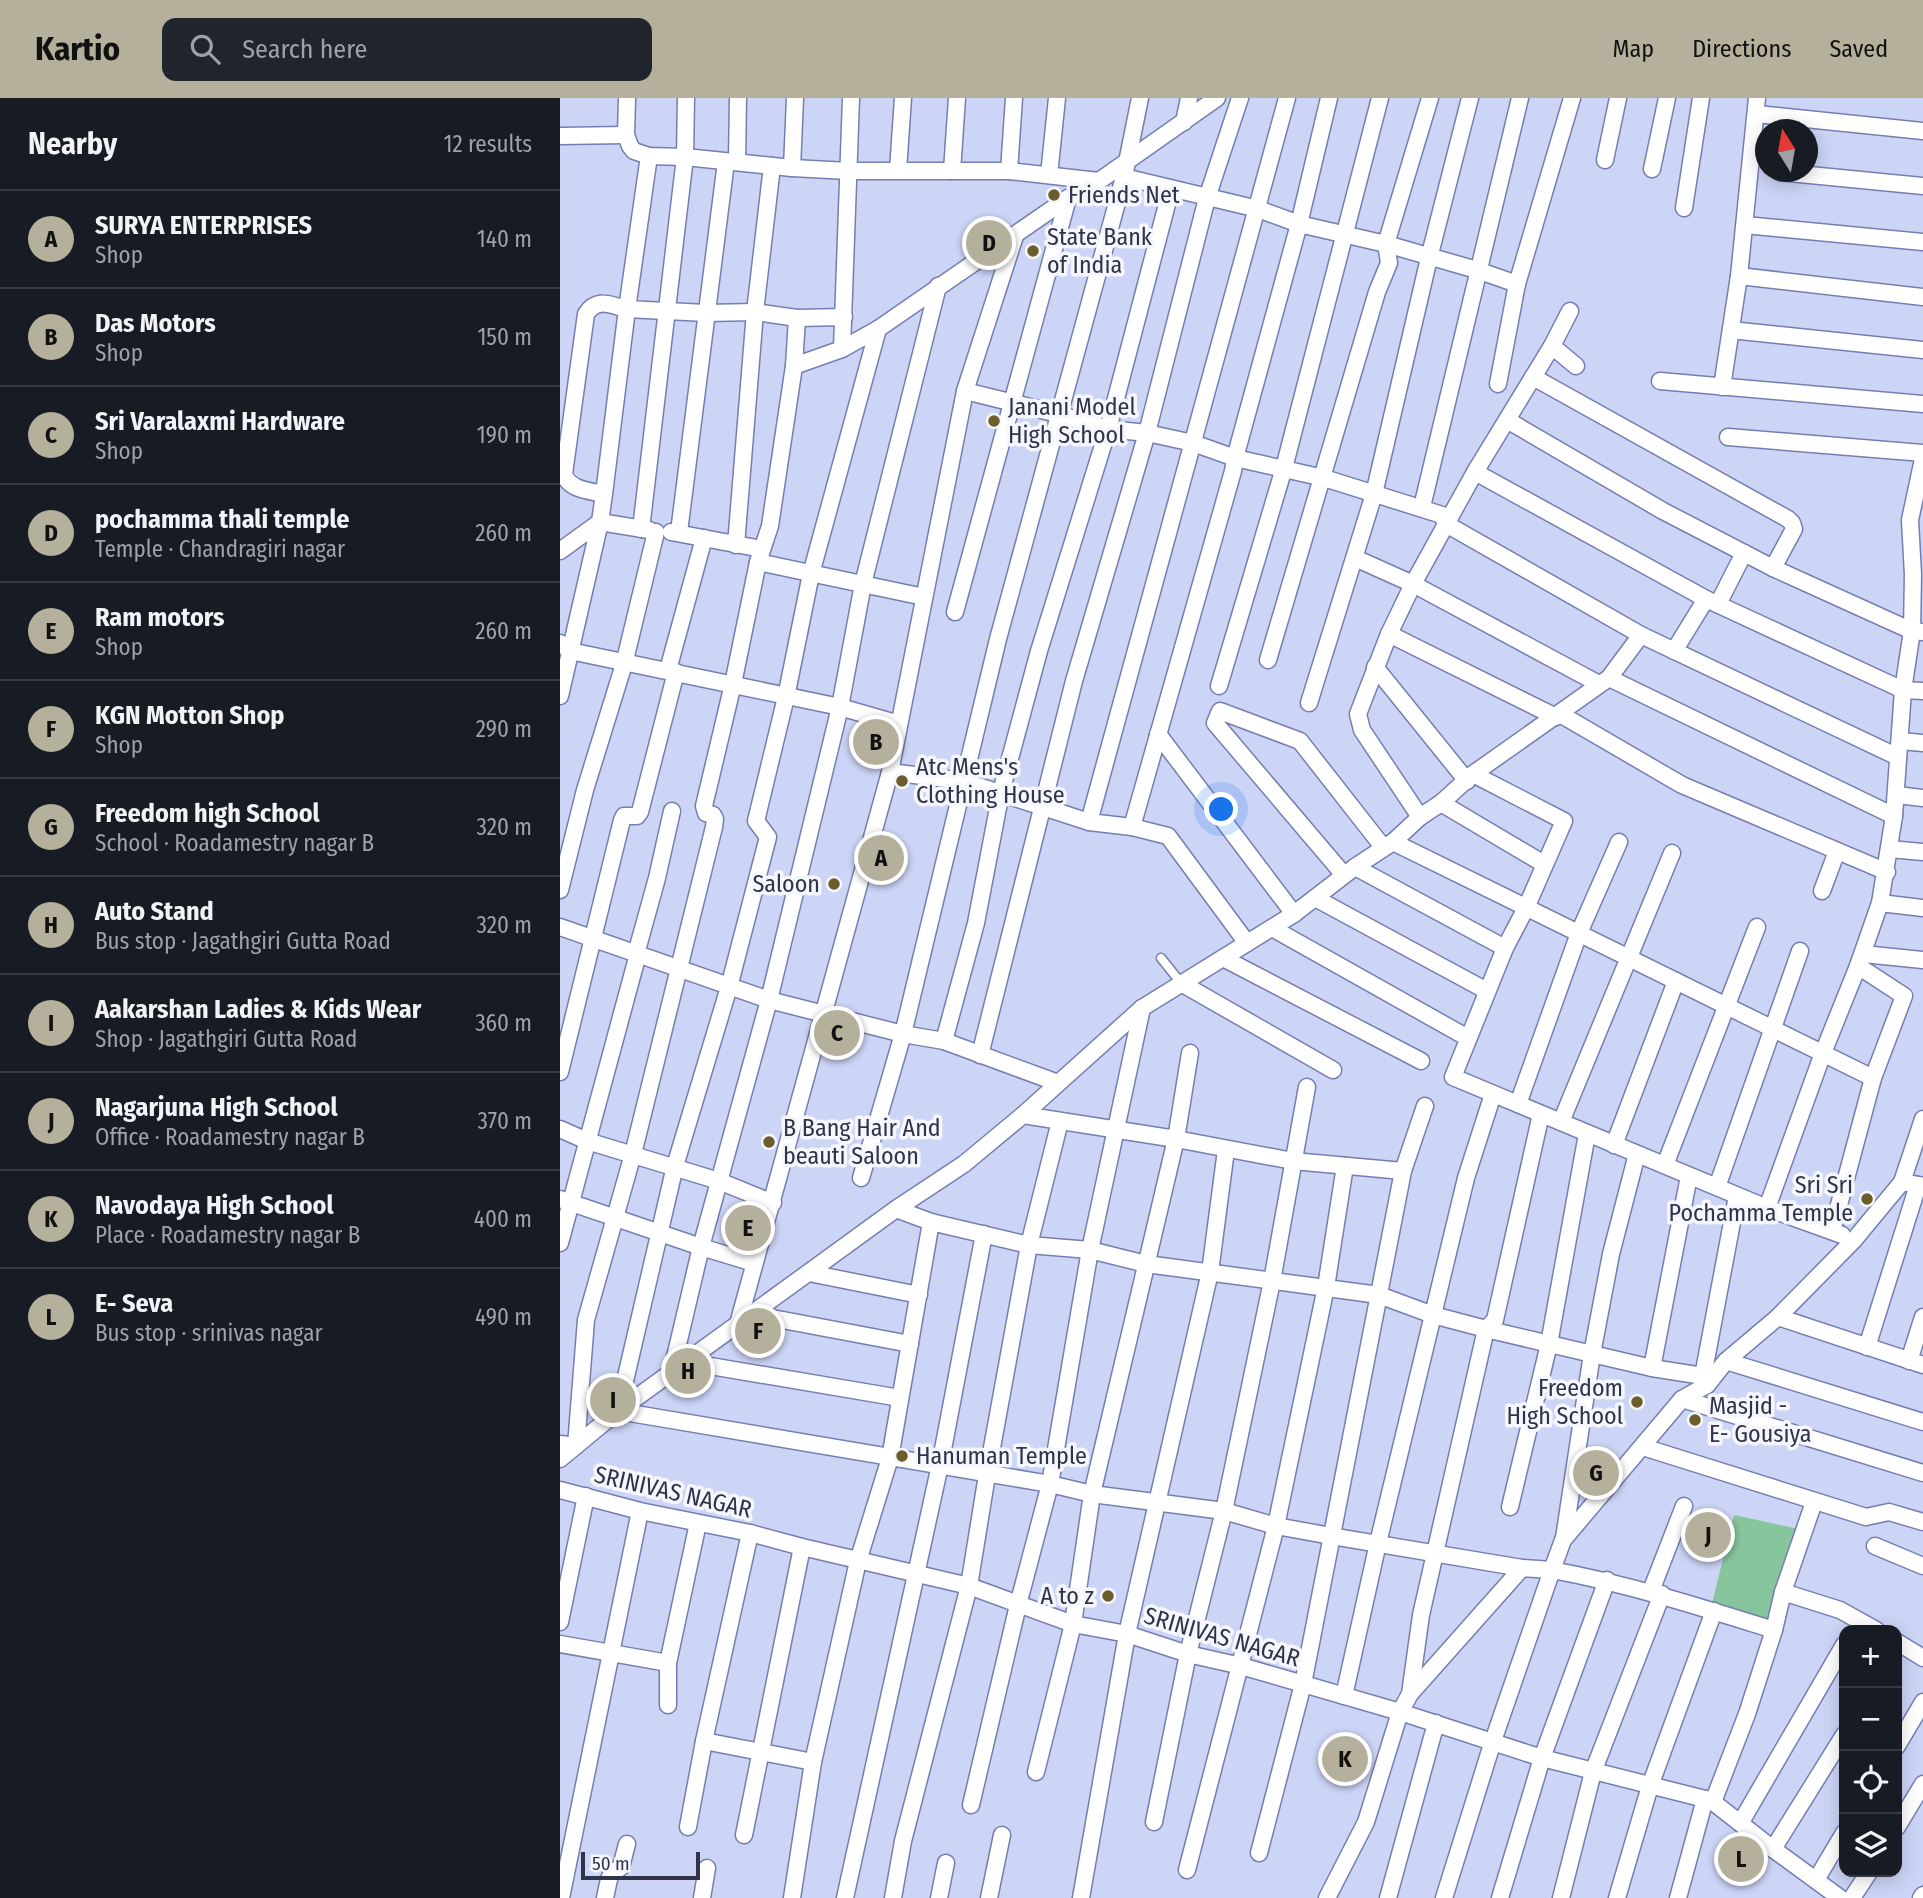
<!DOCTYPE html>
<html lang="en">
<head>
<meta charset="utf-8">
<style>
	:root { --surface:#171b24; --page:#20242c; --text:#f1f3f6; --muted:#9ea1a6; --line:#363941; --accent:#b5b09b }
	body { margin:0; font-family:"Fira Sans Condensed",sans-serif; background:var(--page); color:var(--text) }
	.controls { position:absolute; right:21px; bottom:21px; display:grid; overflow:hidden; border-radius:14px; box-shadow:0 4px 18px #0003 }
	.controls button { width:63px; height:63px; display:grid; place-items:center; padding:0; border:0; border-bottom:2px solid var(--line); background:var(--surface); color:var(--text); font:35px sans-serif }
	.compass { position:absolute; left:1195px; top:21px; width:63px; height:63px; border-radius:50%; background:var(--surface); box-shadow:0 4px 18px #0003; rotate:349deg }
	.scale { position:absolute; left:21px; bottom:18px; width:119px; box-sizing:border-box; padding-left:7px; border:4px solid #30344b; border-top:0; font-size:19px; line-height:24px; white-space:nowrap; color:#30344b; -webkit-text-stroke:5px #f6f7fd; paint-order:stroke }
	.you { position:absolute; left:662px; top:712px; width:24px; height:24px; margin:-18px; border:5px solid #fff; border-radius:50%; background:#1a73e8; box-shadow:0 0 0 10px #1a73e833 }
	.badge { display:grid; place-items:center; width:46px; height:46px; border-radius:50%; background:var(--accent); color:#111; font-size:23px; font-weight:700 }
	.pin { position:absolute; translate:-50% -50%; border:4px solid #fff; box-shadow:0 2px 7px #0006 }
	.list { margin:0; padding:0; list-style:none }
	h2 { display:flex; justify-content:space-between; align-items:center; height:91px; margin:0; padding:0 28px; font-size:30px }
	h2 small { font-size:23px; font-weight:400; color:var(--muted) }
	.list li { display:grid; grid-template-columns:46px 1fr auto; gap:21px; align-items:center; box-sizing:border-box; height:98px; padding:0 28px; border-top:2px solid var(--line) }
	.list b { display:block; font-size:26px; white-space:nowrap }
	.list p { margin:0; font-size:23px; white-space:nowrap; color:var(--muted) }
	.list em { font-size:23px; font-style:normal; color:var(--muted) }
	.icon { flex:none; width:38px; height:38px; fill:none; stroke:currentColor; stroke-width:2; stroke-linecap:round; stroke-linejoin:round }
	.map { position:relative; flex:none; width:1363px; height:1800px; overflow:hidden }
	header { display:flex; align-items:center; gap:42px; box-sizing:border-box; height:98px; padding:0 35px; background:var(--accent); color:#111 }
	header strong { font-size:33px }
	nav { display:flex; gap:38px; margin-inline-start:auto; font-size:24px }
	.search { width:490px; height:63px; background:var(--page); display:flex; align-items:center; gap:18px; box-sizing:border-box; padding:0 24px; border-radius:14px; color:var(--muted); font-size:26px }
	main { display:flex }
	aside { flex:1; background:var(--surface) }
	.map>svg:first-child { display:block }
	.green { fill:#87c59d }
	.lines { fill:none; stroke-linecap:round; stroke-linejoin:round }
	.lane-casing { stroke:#747eb2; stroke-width:11 }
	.street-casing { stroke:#747eb2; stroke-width:19 }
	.lane { stroke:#fff; stroke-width:8 }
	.street { stroke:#fff; stroke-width:16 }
	.poi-dot { fill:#6b5e2b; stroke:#f6f7fd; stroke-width:2.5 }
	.labels { text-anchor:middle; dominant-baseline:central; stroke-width:7; stroke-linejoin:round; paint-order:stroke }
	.poi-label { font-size:24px; fill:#30344b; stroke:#f6f7fd; text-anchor:start }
	.street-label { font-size:24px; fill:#30344b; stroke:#f6f7fd }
</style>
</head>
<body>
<header>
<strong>Kartio</strong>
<div class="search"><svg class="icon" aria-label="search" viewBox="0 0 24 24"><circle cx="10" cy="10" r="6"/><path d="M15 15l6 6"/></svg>Search here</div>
<nav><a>Map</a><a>Directions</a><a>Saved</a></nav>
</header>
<main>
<aside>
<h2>Nearby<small>12 results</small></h2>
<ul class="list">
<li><span class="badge">A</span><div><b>SURYA ENTERPRISES</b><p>Shop</p></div><em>140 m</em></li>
<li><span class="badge">B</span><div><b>Das Motors</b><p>Shop</p></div><em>150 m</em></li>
<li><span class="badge">C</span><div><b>Sri Varalaxmi Hardware</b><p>Shop</p></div><em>190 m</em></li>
<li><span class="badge">D</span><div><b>pochamma thali temple</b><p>Temple · Chandragiri nagar</p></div><em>260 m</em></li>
<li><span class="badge">E</span><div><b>Ram motors</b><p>Shop</p></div><em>260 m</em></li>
<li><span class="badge">F</span><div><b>KGN Motton Shop</b><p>Shop</p></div><em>290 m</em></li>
<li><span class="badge">G</span><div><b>Freedom high School</b><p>School · Roadamestry nagar B</p></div><em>320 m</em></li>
<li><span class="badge">H</span><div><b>Auto Stand</b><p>Bus stop · Jagathgiri Gutta Road</p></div><em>320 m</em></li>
<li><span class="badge">I</span><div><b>Aakarshan Ladies &amp; Kids Wear</b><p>Shop · Jagathgiri Gutta Road</p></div><em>360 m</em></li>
<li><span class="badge">J</span><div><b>Nagarjuna High School</b><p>Office · Roadamestry nagar B</p></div><em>370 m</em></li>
<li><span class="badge">K</span><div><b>Navodaya High School</b><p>Place · Roadamestry nagar B</p></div><em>400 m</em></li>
<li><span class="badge">L</span><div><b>E- Seva</b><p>Bus stop · srinivas nagar</p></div><em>490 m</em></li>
</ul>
</aside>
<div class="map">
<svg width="1363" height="1800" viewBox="0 0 1363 1800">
	<rect width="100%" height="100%" fill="#cdd5f7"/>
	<polygon class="green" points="1174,1417 1239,1431 1210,1526 1152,1505"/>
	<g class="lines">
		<defs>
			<polyline id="lane" points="601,860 621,885"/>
			<g id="street">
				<polyline points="67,0 66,37 70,48 74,53 89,58 125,59 232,70 289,73 449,73 539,83"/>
				<polyline points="580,0 564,79 698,111 739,126 826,146 917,172 957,186"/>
				<polyline points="1197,16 1363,33"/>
				<polyline points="624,24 629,0"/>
				<polyline points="0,38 66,37"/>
				<polyline points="89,58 67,211 146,215 195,214 237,220 284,219"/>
				<polyline points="1045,62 1058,0"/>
				<polyline points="177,64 178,0"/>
				<polyline points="232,70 235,0"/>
				<polyline points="1092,71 1107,0"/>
				<polyline points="338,72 343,0"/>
				<polyline points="392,73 397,0"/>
				<polyline points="449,73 454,0"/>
				<polyline points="1219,74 1363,88"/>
				<polyline points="489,77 497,0"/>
				<polyline points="1124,110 1141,0"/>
				<polyline points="1185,127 1363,144"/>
				<polyline points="1179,178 1363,199"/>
				<polyline points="318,231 251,476 226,599 196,723 208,739 169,889 115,1068 58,1313 490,1386 532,1396 664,1413 716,1428 771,1438 962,1470"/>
				<polyline points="1171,232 1363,252"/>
				<polyline points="992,248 1016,268"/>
				<polyline points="282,251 291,0"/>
				<polyline points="234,268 282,251 318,231 508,100 539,83 657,0"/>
				<polyline points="973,279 1228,421 1232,425 1234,431 1213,470"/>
				<polyline points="1100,283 1363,306"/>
				<polyline points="938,286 957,186 1012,0"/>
				<polyline points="1162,289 1179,178 1197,0"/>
				<polyline points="405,293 498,316 548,331 587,335 633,345 675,360 764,380 882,417 886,426 1081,537 1338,659"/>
				<polyline points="947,322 1103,413 1213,470 1352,533 1363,534"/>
				<polyline points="1168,339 1363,355"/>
				<polyline points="915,374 1146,501 1343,592 1363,593"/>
				<polyline points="862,409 960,0"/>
				<polyline points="81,431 125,59 126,0"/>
				<polyline points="111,434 202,451"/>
				<polyline points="119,434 166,64"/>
				<polyline points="176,447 195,214 212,68"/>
				<polyline points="0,453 40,424 89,432"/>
				<polyline points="795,460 853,486 1039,586"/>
				<polyline points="198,464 364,499"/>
				<polyline points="1158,506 1184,455"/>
				<polyline points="395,514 508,100"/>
				<polyline points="829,536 996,619"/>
				<polyline points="0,545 10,553 280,609 339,626"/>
				<polyline points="1114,553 1146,501"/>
				<polyline points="708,562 817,194 829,165 826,146 870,0"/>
				<polyline points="815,569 907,683"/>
				<polyline points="108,572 144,440"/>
				<polyline points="1049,580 1334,718"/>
				<polyline points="659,588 724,370 820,0"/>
				<path d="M0 598 40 424 44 396 67 211C50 207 37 199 26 216L4 376C9 392 30 393 44 396"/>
				<polyline points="749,605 814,396 869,160 910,0"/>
				<polyline points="1000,616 1122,687 1327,774"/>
				<polyline points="598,636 734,816"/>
				<polyline points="1340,643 1363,645"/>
				<polyline points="330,674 403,683 529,724 572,729 608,738 687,845"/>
				<polyline points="913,676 1004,723 966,810 945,850 893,979 1207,1110 1282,1137"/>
				<polyline points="1337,697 1363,700"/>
				<polyline points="881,705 984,766"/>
				<polyline points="860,719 802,632 798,616 829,536 853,486 915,374 992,248 1010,213"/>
				<polyline points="529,724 727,0"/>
				<polyline points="572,729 673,373 675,360 739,126 769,0"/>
				<polyline points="833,744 1313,980"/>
				<polyline points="1329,751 1363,754"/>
				<polyline points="795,769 945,850"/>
				<polyline points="784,777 655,625 660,613 740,643 823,749"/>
				<polyline points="0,792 25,692 64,566 96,434"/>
				<polyline points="1262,793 1277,753"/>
				<polyline points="755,800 927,893"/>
				<polyline points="1320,805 1363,810"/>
				<polyline points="0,829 209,902 343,936 384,943 498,985"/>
				<polyline points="712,830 908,940"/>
				<polyline points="76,856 97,780 112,713"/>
				<polyline points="1303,856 1363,862"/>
				<polyline points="663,860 861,963"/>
				<polyline points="621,885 773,972"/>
				<polyline points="384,943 416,825 441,694 479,553 548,331 611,91"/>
				<polyline points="420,957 514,583 587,335 647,100 680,0"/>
				<polyline points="0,974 62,722 64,718 77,718 80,714 116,574"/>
				<polyline points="958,1006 1019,835 1059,744"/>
				<polyline points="463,1017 616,1041 733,1063 843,1073"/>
				<polyline points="1001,1024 1112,755"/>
				<polyline points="0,1031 27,1043 159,1083 213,1105"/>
				<polyline points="1054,1047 1116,883"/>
				<polyline points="1105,1067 1197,829"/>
				<polyline points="301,1080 343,936 438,541 564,79"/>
				<polyline points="1342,1084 1363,1021"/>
				<polyline points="1157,1089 1240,853"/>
				<polyline points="0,1101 141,1149 194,1165"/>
				<polyline points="1207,1110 1263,955 1298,868"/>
				<polyline points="336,1111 371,1124 469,1147 530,1152 586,1166 819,1197 873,1217 926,1231 1092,1270 1143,1278 1147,1287"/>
				<polyline points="1272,1133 1313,980 1344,898 1298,868 1320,805 1334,718 1343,592 1352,533 1353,477 1350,422 1363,361"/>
				<polyline points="0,1145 78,856"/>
				<polyline points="249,1175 359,1197"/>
				<polyline points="191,1216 350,1246"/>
				<polyline points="1218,1219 1363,1267"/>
				<polyline points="178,1226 330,674 405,293 455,138"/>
				<polyline points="1307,1249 1358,1087"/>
				<polyline points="1166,1263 1363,1324"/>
				<polyline points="1349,1263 1363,1219"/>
				<polyline points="127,1264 340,1300"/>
				<polyline points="1092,1270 1129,1078"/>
				<polyline points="111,1276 141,1149 209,902 280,609 303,486 378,188"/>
				<polyline points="1143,1278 1177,1098"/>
				<polyline points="1122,1301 1363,1375"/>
				<polyline points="0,1346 16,1348 26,1222 73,1056 154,729 155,721 153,717 146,715 144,708 173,586 198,464 210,428 234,268 237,220"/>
				<polyline points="1083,1349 1306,1419 1329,1414 1363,1424"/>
				<polyline points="0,1361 58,1313 336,1111 404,1066 463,1017 582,910 734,816 795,769 833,744 860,719 881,705 913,676 1049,580 1081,537"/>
				<polyline points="0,1392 80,1413 190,1435 242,1449 409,1488 513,1526 567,1536 628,1556 681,1568 840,1614 982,1660 1145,1701 1153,1704 1213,1751 1280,1800"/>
				<polyline points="950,1409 989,1246 1027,1036"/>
				<polyline points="1004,1440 1032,1256 1051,1156 1077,1056"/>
				<polyline points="1315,1448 1363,1468"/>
				<polyline points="1091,1493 1124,1408"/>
				<polyline points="1223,1494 1280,1512 1316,1532"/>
				<polyline points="0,1524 26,1398"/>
				<polyline points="1337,1544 1363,1560"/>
				<polyline points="0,1546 108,1565"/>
				<polyline points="850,1596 861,1517 926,1231 935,1222 981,1016"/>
				<polyline points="784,1598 818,1445 906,1080 933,996"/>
				<polyline points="108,1607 108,1565 138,1425"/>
				<polyline points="144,1643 253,1664"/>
				<polyline points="1337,1648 1363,1604"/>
				<polyline points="476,1674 513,1526 532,1396 616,1041 630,955"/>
				<polyline points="1153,1704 1187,1616 1214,1532 1223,1494 1254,1404"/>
				<polyline points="411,1707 458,1507 490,1386 530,1152 582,910"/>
				<polyline points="594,1724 628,1556 664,1413 712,1183 747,989"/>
				<polyline points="1181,1724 1284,1547"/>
				<polyline points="128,1729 144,1643 190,1435"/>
				<polyline points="1337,1729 1363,1686"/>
				<polyline points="184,1737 242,1449"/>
				<polyline points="1213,1751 1284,1637"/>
				<polyline points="699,1755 743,1586 843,1073 865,1008"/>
				<polyline points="627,1772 716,1428 766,1189 785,1068"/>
				<polyline points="1256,1782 1284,1735"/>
				<polyline points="1,1800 80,1413"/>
				<polyline points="45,1800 49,1781 52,1775 61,1769 67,1746"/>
				<polyline points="142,1800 147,1770"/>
				<polyline points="232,1800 253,1664 298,1463 330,1360 371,1124"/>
				<polyline points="285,1800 380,1367 424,1136"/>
				<polyline points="333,1800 343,1743 409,1488 427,1377 469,1147 500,1023"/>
				<polyline points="379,1800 386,1765"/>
				<polyline points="429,1800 442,1737"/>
				<polyline points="521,1800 567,1536 650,1174 666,1052"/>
				<polyline points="767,1800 806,1724 840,1614 850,1596 962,1470 992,1472 1003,1442 1122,1301 1147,1287 1166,1263 1218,1219 1294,1142 1342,1084 1363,1088"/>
				<polyline points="828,1800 876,1625"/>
				<path d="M884 1800 933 1643 992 1472C1068 1486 1140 1509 1214 1532"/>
				<polyline points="940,1800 982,1660 1047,1482"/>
				<polyline points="1001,1800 1033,1674 1102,1496"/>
				<polyline points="1057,1800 1090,1688 1154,1513"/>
				<polyline points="1118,1800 1145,1701"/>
				<polyline points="1292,1800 1309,1774"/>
				<polyline points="1361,1800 1363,1797"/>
			</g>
		</defs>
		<use href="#lane" class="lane-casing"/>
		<use href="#street" class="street-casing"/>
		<use href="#lane" class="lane"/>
		<use href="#street" class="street"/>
	</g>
	<g class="poi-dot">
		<circle cx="494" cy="97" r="7"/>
		<circle cx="473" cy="153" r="7"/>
		<circle cx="434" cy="323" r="7"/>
		<circle cx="342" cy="683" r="7"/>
		<circle cx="274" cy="786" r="7"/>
		<circle cx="209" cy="1044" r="7"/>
		<circle cx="1307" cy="1101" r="7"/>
		<circle cx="1077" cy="1304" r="7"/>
		<circle cx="1135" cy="1322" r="7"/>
		<circle cx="342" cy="1358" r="7"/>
		<circle cx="548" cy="1498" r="7"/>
	</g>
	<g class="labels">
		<g class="poi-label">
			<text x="508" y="97">Friends Net</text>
			<text x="487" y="139">State Bank<tspan x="487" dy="28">of India</tspan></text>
			<text x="448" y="309">Janani Model<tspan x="448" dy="28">High School</tspan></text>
			<text x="356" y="669">Atc Mens's<tspan x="356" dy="28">Clothing House</tspan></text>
			<text x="260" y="786" text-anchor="end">Saloon</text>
			<text x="223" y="1030">B Bang Hair And<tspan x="223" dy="28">beauti Saloon</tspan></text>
			<text x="1293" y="1087" text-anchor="end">Sri Sri<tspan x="1293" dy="28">Pochamma Temple</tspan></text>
			<text x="1063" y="1290" text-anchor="end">Freedom<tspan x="1063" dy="28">High School</tspan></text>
			<text x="1149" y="1308">Masjid -<tspan x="1149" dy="28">E- Gousiya</tspan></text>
			<text x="356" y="1358">Hanuman Temple</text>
			<text x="534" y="1498" text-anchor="end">A to z</text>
		</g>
		<g class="street-label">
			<text transform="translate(113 1394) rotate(13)">SRINIVAS NAGAR</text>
			<text transform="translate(662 1539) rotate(16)">SRINIVAS NAGAR</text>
		</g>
	</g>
</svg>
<div class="controls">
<button>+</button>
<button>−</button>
<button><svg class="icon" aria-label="locate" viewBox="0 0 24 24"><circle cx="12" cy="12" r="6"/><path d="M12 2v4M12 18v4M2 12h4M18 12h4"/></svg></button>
<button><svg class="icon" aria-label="layers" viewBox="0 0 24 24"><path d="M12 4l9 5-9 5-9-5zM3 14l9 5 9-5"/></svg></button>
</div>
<svg class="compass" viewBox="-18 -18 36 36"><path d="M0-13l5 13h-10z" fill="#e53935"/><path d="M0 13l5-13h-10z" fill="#9ea1a6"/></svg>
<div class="scale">50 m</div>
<div class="you"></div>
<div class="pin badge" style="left:321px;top:760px">A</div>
<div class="pin badge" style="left:316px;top:644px">B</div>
<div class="pin badge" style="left:277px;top:935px">C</div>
<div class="pin badge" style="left:429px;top:145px">D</div>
<div class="pin badge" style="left:188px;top:1130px">E</div>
<div class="pin badge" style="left:198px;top:1233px">F</div>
<div class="pin badge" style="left:1036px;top:1375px">G</div>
<div class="pin badge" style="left:128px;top:1273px">H</div>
<div class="pin badge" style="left:53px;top:1302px">I</div>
<div class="pin badge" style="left:1148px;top:1437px">J</div>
<div class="pin badge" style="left:785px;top:1661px">K</div>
<div class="pin badge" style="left:1181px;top:1761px">L</div>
</div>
</main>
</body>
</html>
